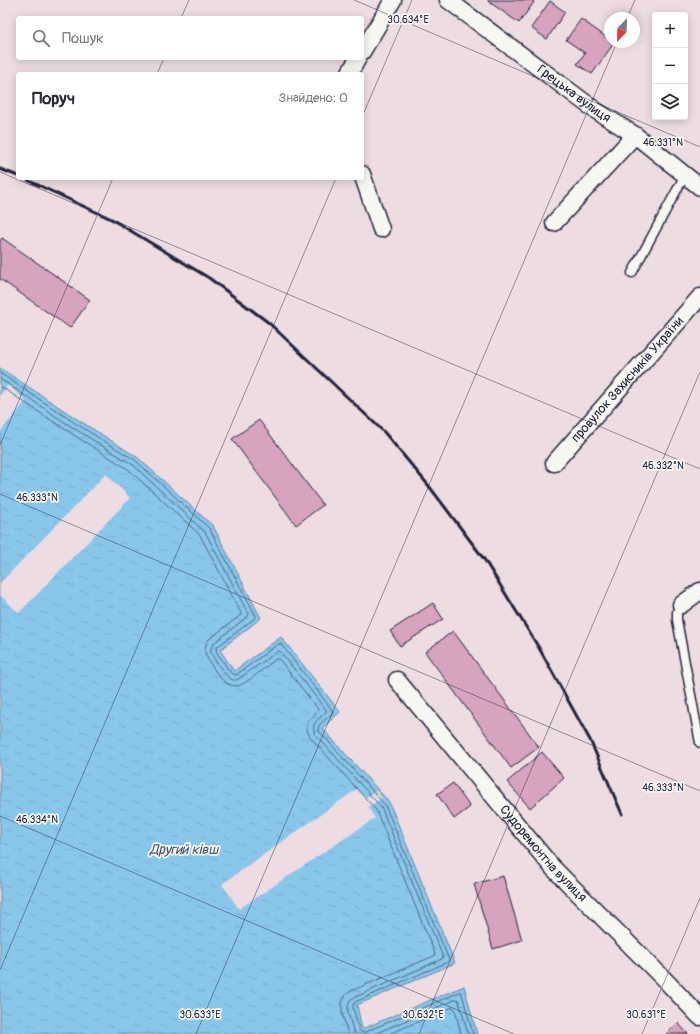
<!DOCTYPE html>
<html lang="uk">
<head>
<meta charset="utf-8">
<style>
	:root { --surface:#fff; --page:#f7f7f7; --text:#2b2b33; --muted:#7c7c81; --line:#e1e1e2 }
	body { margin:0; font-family:Pangolin,sans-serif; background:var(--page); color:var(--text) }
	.controls { position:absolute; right:12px; top:12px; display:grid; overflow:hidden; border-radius:4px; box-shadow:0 2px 10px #0003 }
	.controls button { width:36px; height:36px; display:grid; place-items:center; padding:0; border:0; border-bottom:1px solid var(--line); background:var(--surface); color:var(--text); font:20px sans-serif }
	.compass { position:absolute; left:604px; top:12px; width:36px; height:36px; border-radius:50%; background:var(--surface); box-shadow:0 2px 10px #0003; rotate:203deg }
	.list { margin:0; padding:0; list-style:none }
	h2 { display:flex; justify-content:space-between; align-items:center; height:52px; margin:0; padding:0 16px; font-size:17px }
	h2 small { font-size:13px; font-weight:400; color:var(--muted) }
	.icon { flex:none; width:22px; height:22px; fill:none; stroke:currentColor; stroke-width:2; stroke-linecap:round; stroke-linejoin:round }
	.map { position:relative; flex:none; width:700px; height:1034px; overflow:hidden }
	.search { position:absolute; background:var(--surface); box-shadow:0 2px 10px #0003; left:16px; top:16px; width:348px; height:44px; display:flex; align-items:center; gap:10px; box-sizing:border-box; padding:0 14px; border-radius:4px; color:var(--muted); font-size:15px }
	.panel { position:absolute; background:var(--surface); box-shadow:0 2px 10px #0003; left:16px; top:72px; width:348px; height:108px; border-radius:4px }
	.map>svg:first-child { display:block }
	.water { fill:url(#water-ripples); stroke:#6085a4 }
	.pier { fill:#eddde2 }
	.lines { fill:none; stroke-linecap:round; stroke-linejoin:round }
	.shore { stroke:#4b6481; stroke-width:1 }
	.building { fill:#d7a3be; stroke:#22223b }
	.service-casing { stroke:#22223b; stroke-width:11 }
	.minor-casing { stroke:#22223b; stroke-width:19 }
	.service { stroke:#f6f6f2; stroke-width:8 }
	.minor { stroke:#f6f6f2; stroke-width:16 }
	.rail { stroke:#22223b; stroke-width:3 }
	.ticks { fill:none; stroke:#22223b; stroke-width:1; stroke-opacity:0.45 }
	.labels { text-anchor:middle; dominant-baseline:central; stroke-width:3.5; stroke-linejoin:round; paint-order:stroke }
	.street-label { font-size:13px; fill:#22223b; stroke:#f6f6f2 }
	.water-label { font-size:14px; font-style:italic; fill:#415470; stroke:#f6f6f2 }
	.ticks-label { font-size:10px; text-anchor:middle; fill:#22223b; stroke:#f6f6f2; stroke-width:3.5; stroke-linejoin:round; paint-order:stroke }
</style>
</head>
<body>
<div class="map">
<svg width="700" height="1034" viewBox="0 0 700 1034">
	<defs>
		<pattern id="water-ripples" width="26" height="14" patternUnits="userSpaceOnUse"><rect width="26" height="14" fill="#89c7ea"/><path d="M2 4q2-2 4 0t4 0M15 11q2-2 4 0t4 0" fill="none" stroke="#76abca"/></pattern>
	</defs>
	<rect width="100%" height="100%" fill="#eddde2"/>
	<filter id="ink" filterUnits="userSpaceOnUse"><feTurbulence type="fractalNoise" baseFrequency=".025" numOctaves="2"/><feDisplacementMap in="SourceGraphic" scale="8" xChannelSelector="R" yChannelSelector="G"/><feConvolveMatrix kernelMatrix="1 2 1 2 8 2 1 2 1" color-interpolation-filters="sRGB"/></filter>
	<g filter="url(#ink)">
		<polygon class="water" points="0,368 80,421 137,457 213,526 261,618 220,650 234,671 281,637 340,712 322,728 389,802 455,963 357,1005 362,1029 464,986 477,1034 0,1034"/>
		<g class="pier">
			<polygon points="8,385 26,401 0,432 0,395"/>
			<polygon points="106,474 130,498 19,613 0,595 0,583"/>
			<polygon points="357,789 365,798 376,791 382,798 368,807 375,818 239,909 222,884"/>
		</g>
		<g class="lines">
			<g class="shore">
				<polyline points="0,373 78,425 135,460 209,528 256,616 255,618 217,647 216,650 217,653 231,673 236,675 278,644 281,644 333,711 333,713 319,725 318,728 319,731 385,805 449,960 448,962 355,1002 353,1005 353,1007 359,1030 361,1032 365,1032 460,992 462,994 473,1034"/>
				<path d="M0 379 75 429 132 464 205 532 249 615 248 616 214 643C212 646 210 649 211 652 212 657 226 677 231 679 234 681 237 680 240 678L278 651H280L326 710V712C319 719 310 723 315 734L381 807 443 957 442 959 351 999C344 1007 351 1021 353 1030L355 1034"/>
				<path d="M0 386 72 434 128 469 200 535 241 613V615L208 640C206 644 205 648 205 652 206 659 220 679 226 683 229 685 233 686 238 686 246 684 268 665 276 659H279L318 709C313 720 301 721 310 737L376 810 435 954 434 956 351 991C335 1000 344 1020 348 1034"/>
				<polyline points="374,1034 457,999 459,1001 468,1034"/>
				<polyline points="389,1034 453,1007 455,1009 461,1034"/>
			</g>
		</g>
		<g class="building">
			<polygon points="488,0 531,0 534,2 519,23 488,1"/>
			<polygon points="550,1 565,12 547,39 531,28"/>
			<polygon points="581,19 610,40 610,42 614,43 592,74 577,64 585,53 566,40"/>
			<polygon points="2,238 90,300 70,328 0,279 0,241"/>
			<polygon points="259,420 323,505 296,525 232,439"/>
			<polygon points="433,603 443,619 400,646 390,631"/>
			<polygon points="453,631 539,747 511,768 425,652"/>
			<polygon points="542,752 564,778 530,808 507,782"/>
			<polygon points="453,783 470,807 454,819 437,794"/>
			<polygon points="503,876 522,940 493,949 474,884"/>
			<polygon points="678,1023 688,1034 666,1034"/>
		</g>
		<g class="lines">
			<defs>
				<g id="service">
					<polyline points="632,273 685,175"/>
					<polyline points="681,605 677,612 677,620 700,743"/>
				</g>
				<g id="minor">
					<path id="s1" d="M448 0 595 110 635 135 700 187"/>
					<polyline points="362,52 393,0"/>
					<polyline points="349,74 358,58"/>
					<polyline points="362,174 381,229"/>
					<polyline points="554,223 635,135"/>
					<path id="s2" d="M554 463 700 297"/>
					<polyline points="681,605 700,591"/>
					<path id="s3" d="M397 680 553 868 664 979 700 1017"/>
				</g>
			</defs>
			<use href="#service" class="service-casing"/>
			<use href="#minor" class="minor-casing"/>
			<use href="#service" class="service"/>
			<use href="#minor" class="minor"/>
			<g class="rail">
				<polyline points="0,169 18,176"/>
				<polyline points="23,178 111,219 209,278 269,323 384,432 429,486 484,559 539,648 590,740 622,814"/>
			</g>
		</g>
	</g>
	<path class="ticks" d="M354 0 700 147M181 18 189 0M627 18 635 0M157 74 164 58M362 117 412 0M0 172 700 469M0 445 113 178M0 494 700 791M0 816 514 1034M0 970 336 178M196 1034 617 42M419 1034 700 372M642 1034 700 898"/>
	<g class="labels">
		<g class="street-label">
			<text stroke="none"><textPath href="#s1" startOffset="157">Грецька вулиця</textPath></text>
			<text stroke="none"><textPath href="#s2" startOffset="111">провулок Захисників України</textPath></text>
			<text stroke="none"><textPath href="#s3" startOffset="227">Судоремонтна вулиця</textPath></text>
		</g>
		<g class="water-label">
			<text x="184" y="849">Другий ківш</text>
		</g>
	</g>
	<g class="ticks-label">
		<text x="408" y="23">30.634°E</text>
		<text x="663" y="146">46.331°N</text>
		<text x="663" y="469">46.332°N</text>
		<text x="37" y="501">46.333°N</text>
		<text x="663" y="791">46.333°N</text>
		<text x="37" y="823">46.334°N</text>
		<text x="200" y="1018">30.633°E</text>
		<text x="423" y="1018">30.632°E</text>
		<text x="646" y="1018">30.631°E</text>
	</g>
</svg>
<div class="controls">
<button>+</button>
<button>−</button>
<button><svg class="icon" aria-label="layers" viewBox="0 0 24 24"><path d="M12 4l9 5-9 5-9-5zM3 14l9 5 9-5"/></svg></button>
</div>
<svg class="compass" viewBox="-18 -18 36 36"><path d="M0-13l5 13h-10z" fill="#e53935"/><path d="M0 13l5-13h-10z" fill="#7c7c81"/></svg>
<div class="search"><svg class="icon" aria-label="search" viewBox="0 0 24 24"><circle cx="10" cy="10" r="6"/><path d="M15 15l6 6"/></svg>Пошук</div>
<section class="panel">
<h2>Поруч<small>Знайдено: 0</small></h2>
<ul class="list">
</ul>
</section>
</div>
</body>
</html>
